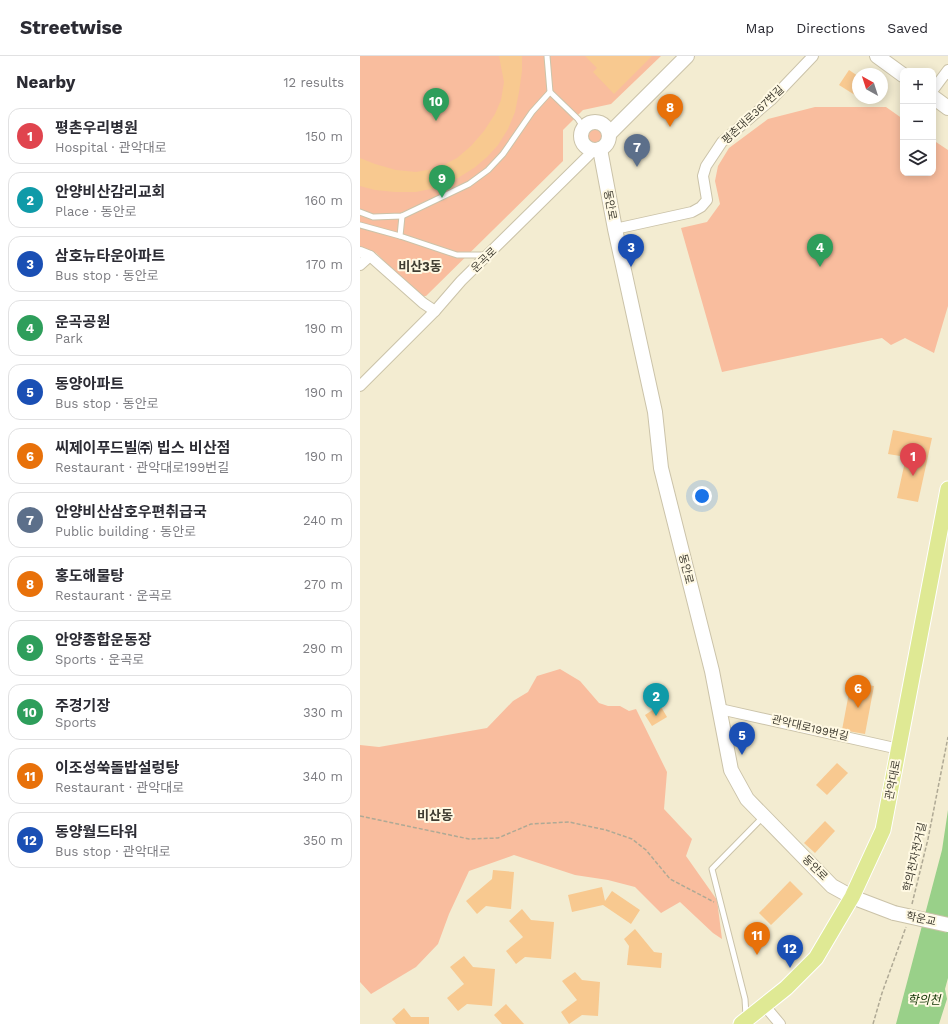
<!DOCTYPE html>
<html lang="en">
<head>
<meta charset="utf-8">
<style>
	:root { --surface:#fff; --page:#f7f7f7; --text:#2b2b33; --muted:#7c7c81; --line:#e1e1e2; --accent:#ea580c }
	body { margin:0; font-family:"Work Sans","Noto Sans KR",sans-serif; background:var(--page); color:var(--text) }
	.controls { position:absolute; right:12px; top:12px; display:grid; overflow:hidden; border-radius:8px; box-shadow:0 2px 10px #0003 }
	.controls button { width:36px; height:36px; display:grid; place-items:center; padding:0; border:0; border-bottom:1px solid var(--line); background:var(--surface); color:var(--text); font:20px sans-serif }
	.compass { position:absolute; left:492px; top:12px; width:36px; height:36px; border-radius:50%; background:var(--surface); box-shadow:0 2px 10px #0003; rotate:321deg }
	.you { position:absolute; left:342px; top:440px; width:14px; height:14px; margin:-10px; border:3px solid #fff; border-radius:50%; background:#1a73e8; box-shadow:0 0 0 6px #1a73e833 }
	.badge { display:grid; place-items:center; width:26px; height:26px; border-radius:50%; background:var(--accent); color:#fff; font-size:13px; font-weight:700 }
	.pin { position:absolute; translate:-50% -33px; filter:drop-shadow(0 1px 2px #0008) }
	.pin::after { content:''; position:absolute; top:21px; width:14px; height:12px; background:inherit; clip-path:polygon(0 0,100% 0,50% 100%) }
	.list { margin:0; padding:0; list-style:none }
	h2 { display:flex; justify-content:space-between; align-items:center; height:52px; margin:0; padding:0 16px; font-size:17px }
	h2 small { font-size:13px; font-weight:400; color:var(--muted) }
	.list li { display:grid; grid-template-columns:26px 1fr auto; gap:12px; align-items:center; box-sizing:border-box; height:56px; margin:0 8px 8px; padding:0 8px; border:1px solid var(--line); border-radius:12px }
	.list b { display:block; font-size:15px; white-space:nowrap }
	.list p { margin:0; font-size:13px; white-space:nowrap; color:var(--muted) }
	.list em { font-size:13px; font-style:normal; color:var(--muted) }
	.icon { flex:none; width:22px; height:22px; fill:none; stroke:currentColor; stroke-width:2; stroke-linecap:round; stroke-linejoin:round }
	.map { position:relative; flex:none; width:588px; height:968px; overflow:hidden }
	header { display:flex; align-items:center; gap:24px; box-sizing:border-box; height:56px; padding:0 20px; background:var(--surface); border-bottom:1px solid var(--line) }
	header strong { font-size:19px }
	nav { display:flex; gap:22px; margin-inline-start:auto; font-size:14px }
	main { display:flex }
	aside { flex:1; background:var(--surface) }
	.map>svg:first-child { display:block }
	.green { fill:#f9bd9e }
	.water { fill:#99d089 }
	.building { fill:#f8c990 }
	.lines { fill:none; stroke-linecap:round; stroke-linejoin:round }
	.lane-casing { stroke:#cbc3a9; stroke-width:7 }
	.street-casing { stroke:#cbc3a9; stroke-width:12 }
	.secondary-casing { stroke:#cbc3a9; stroke-width:16 }
	.primary-casing { stroke:#fff; stroke-width:17 }
	.path { stroke:#afa995; stroke-width:1.5; stroke-dasharray:4 2; stroke-linecap:butt }
	.lane { stroke:#fff; stroke-width:5 }
	.street { stroke:#fff; stroke-width:10 }
	.secondary { stroke:#fff; stroke-width:14 }
	.primary { stroke:#dfe994; stroke-width:15 }
	.secondary-bridge-casing { stroke:#cbc3a9; stroke-width:16; stroke-linecap:butt }
	.secondary-bridge { stroke:#fff; stroke-width:14 }
	.labels { text-anchor:middle; dominant-baseline:central; stroke-width:4; stroke-linejoin:round; paint-order:stroke }
	.street-label { font-size:11px; fill:#403d32; stroke:#fff9e3 }
	.water-label { font-size:12px; font-style:italic; fill:#0f3302; stroke:#fff9e3 }
	.quarter-label { font-size:13px; font-weight:bold; fill:#403d32; stroke:#fff9e3 }
</style>
</head>
<body>
<header>
<strong>Streetwise</strong>
<nav><a>Map</a><a>Directions</a><a>Saved</a></nav>
</header>
<main>
<aside>
<h2>Nearby<small>12 results</small></h2>
<ul class="list">
<li><span class="badge" style="background:#e0444e">1</span><div><b>평촌우리병원</b><p>Hospital · 관악대로</p></div><em>150 m</em></li>
<li><span class="badge" style="background:#0f9aa8">2</span><div><b>안양비산감리교회</b><p>Place · 동안로</p></div><em>160 m</em></li>
<li><span class="badge" style="background:#1a4fb4">3</span><div><b>삼호뉴타운아파트</b><p>Bus stop · 동안로</p></div><em>170 m</em></li>
<li><span class="badge" style="background:#2e9e5b">4</span><div><b>운곡공원</b><p>Park</p></div><em>190 m</em></li>
<li><span class="badge" style="background:#1a4fb4">5</span><div><b>동양아파트</b><p>Bus stop · 동안로</p></div><em>190 m</em></li>
<li><span class="badge" style="background:#e8710a">6</span><div><b>씨제이푸드빌㈜ 빕스 비산점</b><p>Restaurant · 관악대로199번길</p></div><em>190 m</em></li>
<li><span class="badge" style="background:#5c6f8a">7</span><div><b>안양비산삼호우편취급국</b><p>Public building · 동안로</p></div><em>240 m</em></li>
<li><span class="badge" style="background:#e8710a">8</span><div><b>홍도해물탕</b><p>Restaurant · 운곡로</p></div><em>270 m</em></li>
<li><span class="badge" style="background:#2e9e5b">9</span><div><b>안양종합운동장</b><p>Sports · 운곡로</p></div><em>290 m</em></li>
<li><span class="badge" style="background:#2e9e5b">10</span><div><b>주경기장</b><p>Sports</p></div><em>330 m</em></li>
<li><span class="badge" style="background:#e8710a">11</span><div><b>이조성쑥돌밥설렁탕</b><p>Restaurant · 관악대로</p></div><em>340 m</em></li>
<li><span class="badge" style="background:#1a4fb4">12</span><div><b>동양월드타워</b><p>Bus stop · 관악대로</p></div><em>350 m</em></li>
</ul>
</aside>
<div class="map">
<svg width="588" height="968" viewBox="0 0 588 968">
	<rect width="100%" height="100%" fill="#f3ecd1"/>
	<g class="green">
		<polygon points="0,0 301,0 251,48 223,54 203,74 203,105 66,240 59,240 16,197 0,192"/>
		<polygon points="455,51 526,51 543,63 543,117 573,117 573,84 588,94 588,250 574,297 545,282 531,289 522,282 362,316 321,172 347,166 360,148 355,125 358,110 369,92 408,63"/>
		<circle cx="235" cy="80" r="8"/>
		<polygon points="200,613 220,625 239,647 248,650 260,650 269,655 276,653 307,716 304,753 332,783 326,800 357,844 362,883 353,877 320,846 301,857 275,831 248,824 215,819 154,799 109,815 89,858 78,888 56,911 11,938 0,926 0,689 19,691 127,672 153,645 168,636 177,620"/>
	</g>
	<polygon class="water" points="588,754 588,922 585,933 587,943 579,968 536,968 582,794"/>
	<g class="building">
		<polygon points="139,0 162,0 162,15 159,36 155,56 148,73 138,89 127,101 114,112 93,125 75,132 56,136 35,136 15,134 0,130 0,102 15,108 36,114 56,116 78,112 97,102 111,90 124,75 135,58 141,44 144,26"/>
		<polygon points="225,0 292,0 254,38 233,16 237,12"/>
		<polygon points="489,14 498,20 498,41 479,29"/>
		<polygon points="533,374 572,382 558,446 537,442 546,401 528,398"/>
		<polygon points="491,626 514,630 505,678 482,674"/>
		<polygon points="300,649 307,661 292,670 285,659"/>
		<polygon points="477,707 488,717 467,739 456,729"/>
		<polygon points="465,765 475,775 455,797 444,787"/>
		<polygon points="133,814 154,816 151,853 126,850 117,858 106,845 132,823"/>
		<polygon points="430,825 443,838 411,869 399,857"/>
		<polygon points="242,831 245,845 252,835 280,854 271,868 243,849 212,856 208,839"/>
		<polygon points="162,853 171,864 194,866 191,903 165,901 156,908 146,895 163,881 149,865"/>
		<polygon points="275,873 294,896 302,897 301,912 267,909 269,890 264,883"/>
		<polygon points="104,900 113,911 135,913 132,950 107,948 98,955 87,942 104,928 90,911"/>
		<polygon points="215,916 222,924 240,926 238,960 222,959 209,968 201,956 217,944 202,925"/>
		<polygon points="146,948 164,968 142,968 134,959"/>
		<polygon points="44,952 51,961 69,961 69,968 36,968 32,963"/>
	</g>
	<g class="lines">
		<defs>
			<g id="lane">
				<polyline points="190,36 218,63 224,72"/>
				<polyline points="0,156 13,161 42,160 109,128 128,114 143,98 172,56 190,36 187,0"/>
				<polyline points="42,160 40,180 97,199 126,199"/>
				<polyline points="0,169 40,180"/>
				<polyline points="386,960 385,943 352,813 403,761"/>
			</g>
			<g id="street">
				<polyline points="573,34 588,14"/>
				<polyline points="255,173 332,156 341,151 347,144 343,120 346,110 362,86 411,44 453,0"/>
				<polyline points="0,196 10,200 63,247 75,255 101,225 234,94"/>
				<polyline points="0,209 10,200"/>
				<polyline points="0,330 75,255"/>
				<polyline points="360,653 539,693"/>
				<polyline points="404,949 420,968"/>
			</g>
			<g id="secondary">
				<polyline points="517,0 543,19"/>
				<polyline points="573,41 588,52"/>
				<circle cx="235" cy="80" r="14"/>
				<polyline points="249,78 327,0"/>
				<polyline points="240,93 255,173 295,356 301,412 352,615 371,714 387,743 472,830 492,841 534,857"/>
			</g>
			<polyline id="primary" points="381,968 426,932 456,902 492,841 523,774 588,433"/>
		</defs>
		<use href="#lane" class="lane-casing"/>
		<use href="#street" class="street-casing"/>
		<use href="#secondary" class="secondary-casing"/>
		<use href="#primary" class="primary-casing"/>
		<g class="path">
			<polyline points="0,760 109,783 138,782 171,768 209,766 246,774 272,783 286,794 310,823 354,846"/>
			<polyline points="552,848 568,783 588,681"/>
			<polyline points="513,968 522,937 546,871"/>
		</g>
		<use href="#lane" class="lane"/>
		<use href="#street" class="street"/>
		<use href="#secondary" class="secondary"/>
		<use href="#primary" class="primary"/>
		<defs>
			<polyline id="secondary-bridge" points="534,857 588,869"/>
		</defs>
		<use href="#secondary-bridge" class="secondary-bridge-casing"/>
		<use href="#secondary-bridge" class="secondary-bridge"/>
	</g>
	<g class="labels">
		<g class="street-label">
			<text transform="translate(393 59) rotate(-43)">평촌대로367번길</text>
			<text transform="translate(250 149) rotate(80)">동안로</text>
			<text transform="translate(124 204) rotate(-44)">운곡로</text>
			<text transform="translate(326 513) rotate(76)">동안로</text>
			<text transform="translate(450 672) rotate(13)">관악대로199번길</text>
			<text transform="translate(533 724) rotate(-79)">관악대로</text>
			<text transform="translate(555 801) rotate(-77)">학의천자전거길</text>
			<text transform="translate(455 812) rotate(45)">동안로</text>
			<text transform="translate(561 863) rotate(12)">학운교</text>
		</g>
		<g class="water-label">
			<text x="564" y="944">학의천</text>
		</g>
		<g class="quarter-label">
			<text x="60" y="210">비산3동</text>
			<text x="75" y="759">비산동</text>
		</g>
	</g>
</svg>
<div class="controls">
<button>+</button>
<button>−</button>
<button><svg class="icon" aria-label="layers" viewBox="0 0 24 24"><path d="M12 4l9 5-9 5-9-5zM3 14l9 5 9-5"/></svg></button>
</div>
<svg class="compass" viewBox="-18 -18 36 36"><path d="M0-13l5 13h-10z" fill="#e53935"/><path d="M0 13l5-13h-10z" fill="#7c7c81"/></svg>
<div class="you"></div>
<div class="pin badge" style="left:553px;top:420px;background:#e0444e">1</div>
<div class="pin badge" style="left:296px;top:660px;background:#0f9aa8">2</div>
<div class="pin badge" style="left:271px;top:211px;background:#1a4fb4">3</div>
<div class="pin badge" style="left:460px;top:211px;background:#2e9e5b">4</div>
<div class="pin badge" style="left:382px;top:699px;background:#1a4fb4">5</div>
<div class="pin badge" style="left:498px;top:652px;background:#e8710a">6</div>
<div class="pin badge" style="left:277px;top:111px;background:#5c6f8a">7</div>
<div class="pin badge" style="left:310px;top:71px;background:#e8710a">8</div>
<div class="pin badge" style="left:82px;top:142px;background:#2e9e5b">9</div>
<div class="pin badge" style="left:76px;top:65px;background:#2e9e5b">10</div>
<div class="pin badge" style="left:397px;top:899px;background:#e8710a">11</div>
<div class="pin badge" style="left:430px;top:912px;background:#1a4fb4">12</div>
</div>
</main>
</body>
</html>
